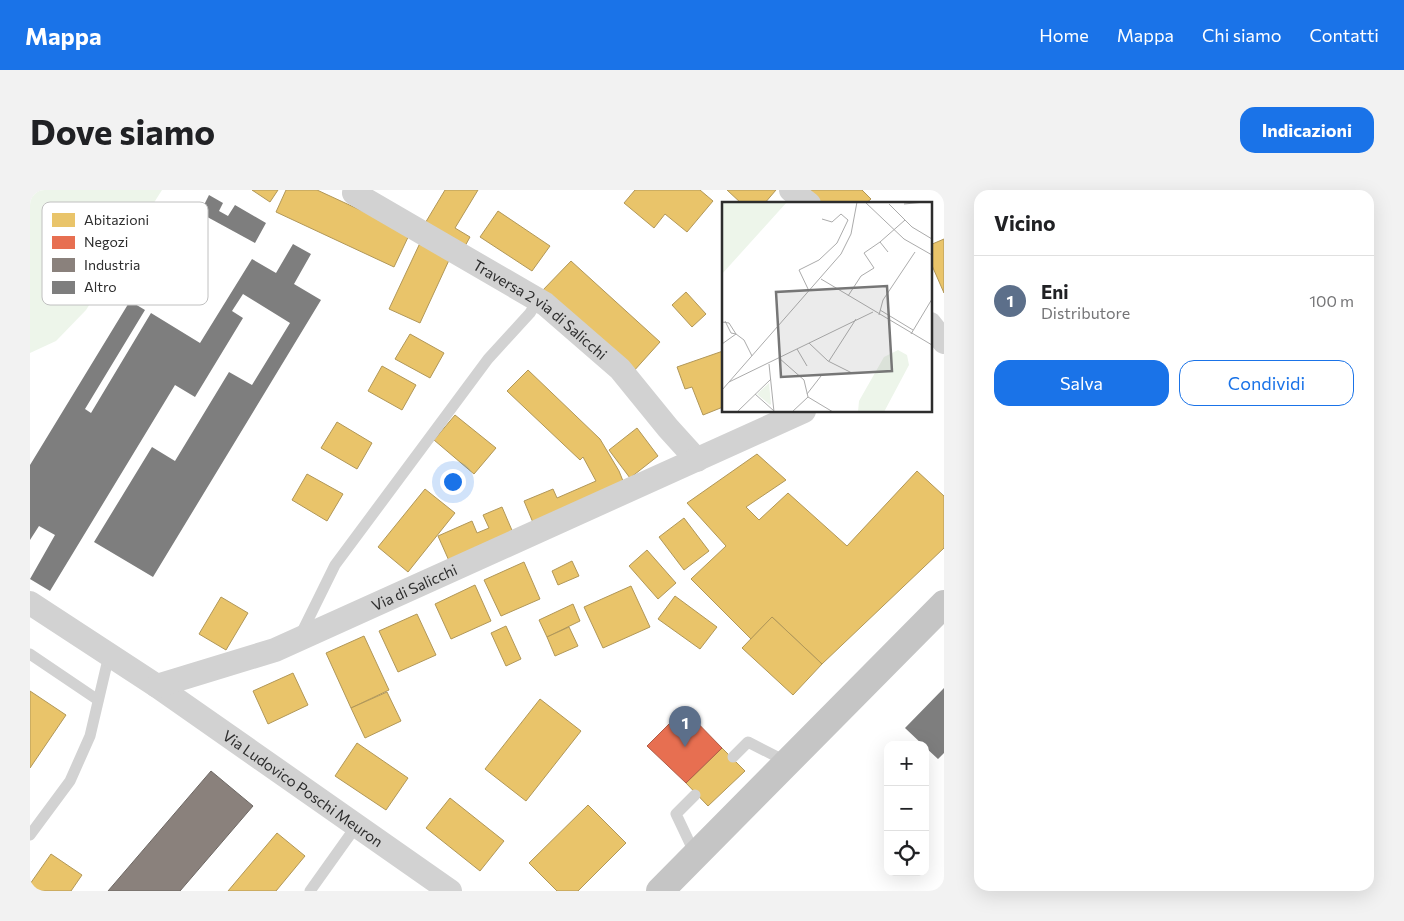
<!DOCTYPE html>
<html lang="it">
<head>
<meta charset="utf-8">
<style>
	:root { --surface:#fff; --page:#f2f2f2; --text:#202124; --muted:#757577; --line:#e0e0e0; --accent:#1a73e8 }
	body { margin:0; font-family:Commissioner,sans-serif; background:var(--page); color:var(--text) }
	.controls { position:absolute; right:15px; bottom:15px; display:grid; overflow:hidden; border-radius:10px; box-shadow:0 5px 20px #0002 }
	.controls button { width:45px; height:45px; display:grid; place-items:center; padding:0; border:0; border-bottom:1px solid var(--line); background:var(--surface); color:var(--text); font:25px sans-serif }
	.you { position:absolute; left:422px; top:291px; width:18px; height:18px; margin:-12px; border:4px solid #fff; border-radius:50%; background:#1a73e8; box-shadow:0 0 0 8px #1a73e833 }
	.badge { display:grid; place-items:center; width:32px; height:32px; border-radius:50%; background:var(--accent); color:#fff; font-size:16px; font-weight:700 }
	.pin { position:absolute; translate:-50% -41px; filter:drop-shadow(0 1px 2px #0008) }
	.pin::after { content:''; position:absolute; top:26px; width:18px; height:15px; background:inherit; clip-path:polygon(0 0,100% 0,50% 100%) }
	.list { margin:0; padding:0; list-style:none }
	h2 { display:flex; justify-content:space-between; align-items:center; height:65px; margin:0; padding:0 20px; font-size:21px }
	h2 small { font-size:16px; font-weight:400; color:var(--muted) }
	.list li { display:grid; grid-template-columns:32px 1fr auto; gap:15px; align-items:center; box-sizing:border-box; height:90px; padding:0 20px; border-top:1px solid var(--line) }
	.list b { display:block; font-size:19px; white-space:nowrap }
	.list p { margin:0; font-size:16px; white-space:nowrap; color:var(--muted) }
	.list em { font-size:16px; font-style:normal; color:var(--muted) }
	.actions { display:flex; gap:10px; padding:15px 20px }
	.actions a { flex:1; padding:11px 0; border:1px solid var(--accent); border-radius:15px; text-align:center; font-size:18px; color:var(--accent) }
	.actions .main { background:var(--accent); color:#fff }
	.icon { flex:none; width:28px; height:28px; fill:none; stroke:currentColor; stroke-width:2; stroke-linecap:round; stroke-linejoin:round }
	.map { position:relative; flex:none; width:914px; height:701px; overflow:hidden; border-radius:15px }
	header { display:flex; align-items:center; gap:30px; box-sizing:border-box; height:70px; padding:0 25px; background:var(--accent); color:#fff }
	header strong { font-size:24px }
	nav { display:flex; gap:28px; margin-inline-start:auto; font-size:18px }
	.intro { display:flex; align-items:center; justify-content:space-between; box-sizing:border-box; height:120px; padding:0 30px }
	h1 { margin:0; font-size:35px }
	.button { padding:12px 22px; border-radius:15px; background:var(--accent); color:#fff; font-size:18px; font-weight:700 }
	main { display:flex; gap:30px; padding:0 30px }
	aside { flex:1; background:var(--surface); border-radius:15px; box-shadow:0 5px 20px #0002 }
	.map>svg:first-child { display:block }
	.green { fill:#edf5ea }
	.homes { fill:#e9c46a; stroke:#b19758 }
	.shops { fill:#e76f51; stroke:#af5b46 }
	.industry { fill:#8a817c; stroke:#6e6864 }
	.building { fill:#7e7e7e }
	.lines { fill:none; stroke-linecap:round; stroke-linejoin:round }
	.service { stroke:#d2d2d2; stroke-width:11 }
	.minor { stroke:#d2d2d2; stroke-width:24 }
	.primary { stroke:#c5c5c5; stroke-width:28 }
	.labels { text-anchor:middle; dominant-baseline:central; stroke-width:5; stroke-linejoin:round; paint-order:stroke }
	.street-label { font-size:15px; fill:#2d2d2d; stroke:#fff }
	.inset-road { fill:none; stroke:#ababab; stroke-width:1 }
	.view { fill:#767676; fill-opacity:0.15; stroke:#767676; stroke-width:2.5 }
	.inset-edge { fill:none; stroke:#2d2d2d; stroke-width:2.5 }
	.key { fill:#fff; stroke:#c0c0c0; stroke-width:1 }
	.key-label { font-size:14px; fill:#2d2d2d }
</style>
</head>
<body>
<header>
<strong>Mappa</strong>
<nav><a>Home</a><a>Mappa</a><a>Chi siamo</a><a>Contatti</a></nav>
</header>
<div class="intro"><h1>Dove siamo</h1><a class="button">Indicazioni</a></div>
<main>
<div class="map">
<svg width="914" height="701" viewBox="0 0 914 701">
	<rect width="100%" height="100%" fill="#fff"/>
	<polygon class="green" points="0,0 132,0 56,120 26,151 0,163"/>
	<g class="homes">
		<polygon points="222,0 248,0 240,12"/>
		<polygon points="256,0 287,0 380,43 364,77 246,22"/>
		<polygon points="415,0 448,0 425,38 440,47 434,58 394,35"/>
		<polygon points="605,0 670,0 683,11 657,42 635,24 624,38 594,13"/>
		<polygon points="697,0 746,0 734,14 712,14"/>
		<polygon points="771,0 832,0 841,9 835,14 789,14"/>
		<polygon points="468,21 520,56 502,81 450,47"/>
		<polygon points="914,49 914,103 900,71 900,55"/>
		<polygon points="390,53 420,68 390,133 359,119"/>
		<polygon points="541,71 630,152 602,183 512,101"/>
		<polygon points="656,102 676,124 662,137 642,115"/>
		<polygon points="380,144 414,163 400,188 365,169"/>
		<polygon points="693,161 693,217 673,225 662,197 655,199 647,177"/>
		<polygon points="352,176 386,195 372,220 338,201"/>
		<polygon points="498,180 570,249 589,281 595,296 504,335 494,311 523,299 527,308 566,291 553,267 550,270 477,201"/>
		<polygon points="425,225 466,258 444,284 404,250"/>
		<polygon points="307,232 342,253 327,279 291,258"/>
		<polygon points="607,238 628,266 600,288 579,260"/>
		<polygon points="727,264 756,290 716,317 729,330 758,303 817,356 887,281 914,306 914,358 792,474 742,427 721,449 661,389 696,356 657,313"/>
		<polygon points="277,284 313,304 297,331 262,310"/>
		<polygon points="395,299 425,323 378,382 348,357"/>
		<polygon points="472,317 484,345 420,373 408,346 442,331 447,343 459,338 453,325"/>
		<polygon points="654,328 679,361 654,380 629,347"/>
		<polygon points="617,360 646,393 628,409 599,376"/>
		<polygon points="542,371 549,386 528,395 522,381"/>
		<polygon points="494,372 510,409 471,426 454,390"/>
		<polygon points="445,395 461,431 421,449 405,414"/>
		<polygon points="601,396 620,437 573,458 554,417"/>
		<polygon points="645,406 687,437 670,459 628,429"/>
		<polygon points="191,407 218,423 196,460 169,444"/>
		<polygon points="543,414 550,431 517,447 509,430"/>
		<polygon points="387,424 406,465 368,482 349,441"/>
		<polygon points="742,427 792,474 763,505 712,458"/>
		<polygon points="476,436 491,469 476,476 461,443"/>
		<polygon points="539,437 548,456 525,466 517,447"/>
		<polygon points="334,446 359,500 321,518 296,463"/>
		<polygon points="263,483 278,515 238,534 223,501"/>
		<polygon points="0,501 36,525 0,578"/>
		<polygon points="357,502 371,531 335,548 321,518"/>
		<polygon points="510,509 551,541 496,611 455,579"/>
		<polygon points="327,553 378,588 356,620 305,586"/>
		<polygon points="692,558 715,581 678,616 656,593"/>
		<polygon points="420,608 474,651 450,681 396,638"/>
		<polygon points="558,615 596,653 548,701 527,701 499,673"/>
		<polygon points="247,643 275,666 246,701 198,701"/>
		<polygon points="21,664 52,685 41,701 0,701 0,694"/>
	</g>
	<polygon class="shops" points="654,519 692,558 656,593 617,556"/>
	<polygon class="industry" points="181,581 223,616 150,701 78,701"/>
	<g class="building">
		<polygon points="179,5 193,13 189,21 198,26 205,15 236,33 225,53 170,23"/>
		<polygon points="263,54 281,64 264,94 291,110 123,387 64,352 122,257 145,271 199,182 222,195 260,133 213,104 202,121 213,128 165,207 145,195 20,401 0,389 25,345 9,336 0,350 0,275 100,111 115,120 55,219 61,223 121,123 170,153 222,69 246,83"/>
		<polygon points="914,498 914,563 908,569 895,557 895,555 893,555 875,538"/>
	</g>
	<g class="lines">
		<g class="service">
			<polyline points="270,446 305,375 458,169 500,123 508,110"/>
			<polyline points="0,464 68,510"/>
			<polyline points="703,567 718,552 757,572"/>
			<polyline points="0,645 40,591 60,546 79,465"/>
			<polyline points="665,664 646,624 665,605"/>
			<polyline points="280,701 327,635"/>
		</g>
		<g class="minor">
			<polyline points="761,0 779,14"/>
			<path id="s1" d="M324 3 515 114 590 179 638 238 667 270"/>
			<polyline points="900,134 914,152"/>
			<path id="s2" d="M0 413 127 496 420 701"/>
			<path id="s3" d="M127 496 245 460 774 221"/>
		</g>
		<polyline class="primary" points="630,701 914,414"/>
	</g>
	<g class="labels">
		<g class="street-label">
			<text stroke="none"><textPath href="#s1" startOffset="220">Traversa 2 via di Salicchi</textPath></text>
			<text stroke="none"><textPath href="#s3" startOffset="276">Via di Salicchi</textPath></text>
			<text stroke="none"><textPath href="#s2" startOffset="330">Via Ludovico Poschi Meuron</textPath></text>
		</g>
	</g>
	<g transform="translate(692 12)">
		<rect width="210" height="210" fill="#fff"/>
		<path d="M0 0H65L0 72ZM176 148 185 153 187 163 162 210H136L137 199 162 155ZM47 181 49 202 48 203 35 192Z" fill="#edf5ea"/>
		<path class="inset-road" d="M143 0 182 37 210 53M165 0H184M167 2 190 25 210 37M182 2 203 0M166 50 158 40 183 18M99 77 210 143M87 89 77 68 97 58 115 41 126 18 119 12 110 20 100 17M126 94 139 74 152 66 142 51 158 40M158 108 191 128M157 113 161 98 193 50M3 119 9 131 14 132M0 120 7 121 14 132 22 138 30 154M189 132 210 97M87 141 106 159 130 171M0 142 14 132M75 147 85 164M57 156 82 178 86 195M107 159 134 117M47 162 52 210M7 180 151 110M0 188 119 52 129 32 135 0M33 192 52 209M85 192 99 174M86 195 111 210M15 210 49 177M70 210 86 195"/>
		<path class="view" d="M165 84 170 169 59 175 54 90Z"/>
		<rect width="210" height="210" class="inset-edge"/>
	</g>
	<rect x="12" y="12" width="166" height="103" rx="8" class="key"/>
	<rect x="22" y="23" width="23" height="14" fill="#e9c46a"/>
	<rect x="22" y="46" width="23" height="13" fill="#e76f51"/>
	<rect x="22" y="68" width="23" height="14" fill="#8a817c"/>
	<rect x="22" y="91" width="23" height="13" fill="#7e7e7e"/>
	<g class="key-label">
		<text x="54" y="35">Abitazioni</text>
		<text x="54" y="57">Negozi</text>
		<text x="54" y="80">Industria</text>
		<text x="54" y="102">Altro</text>
	</g>
</svg>
<div class="controls">
<button>+</button>
<button>−</button>
<button><svg class="icon" aria-label="locate" viewBox="0 0 24 24"><circle cx="12" cy="12" r="6"/><path d="M12 2v4M12 18v4M2 12h4M18 12h4"/></svg></button>
</div>
<div class="you"></div>
<div class="pin badge" style="left:655px;top:557px;background:#5c6f8a">1</div>
</div>
<aside>
<h2>Vicino<small></small></h2>
<ul class="list">
<li><span class="badge" style="background:#5c6f8a">1</span><div><b>Eni</b><p>Distributore</p></div><em>100 m</em></li>
</ul>
<div class="actions"><a class="main">Salva</a><a>Condividi</a></div>
</aside>
</main>
</body>
</html>
